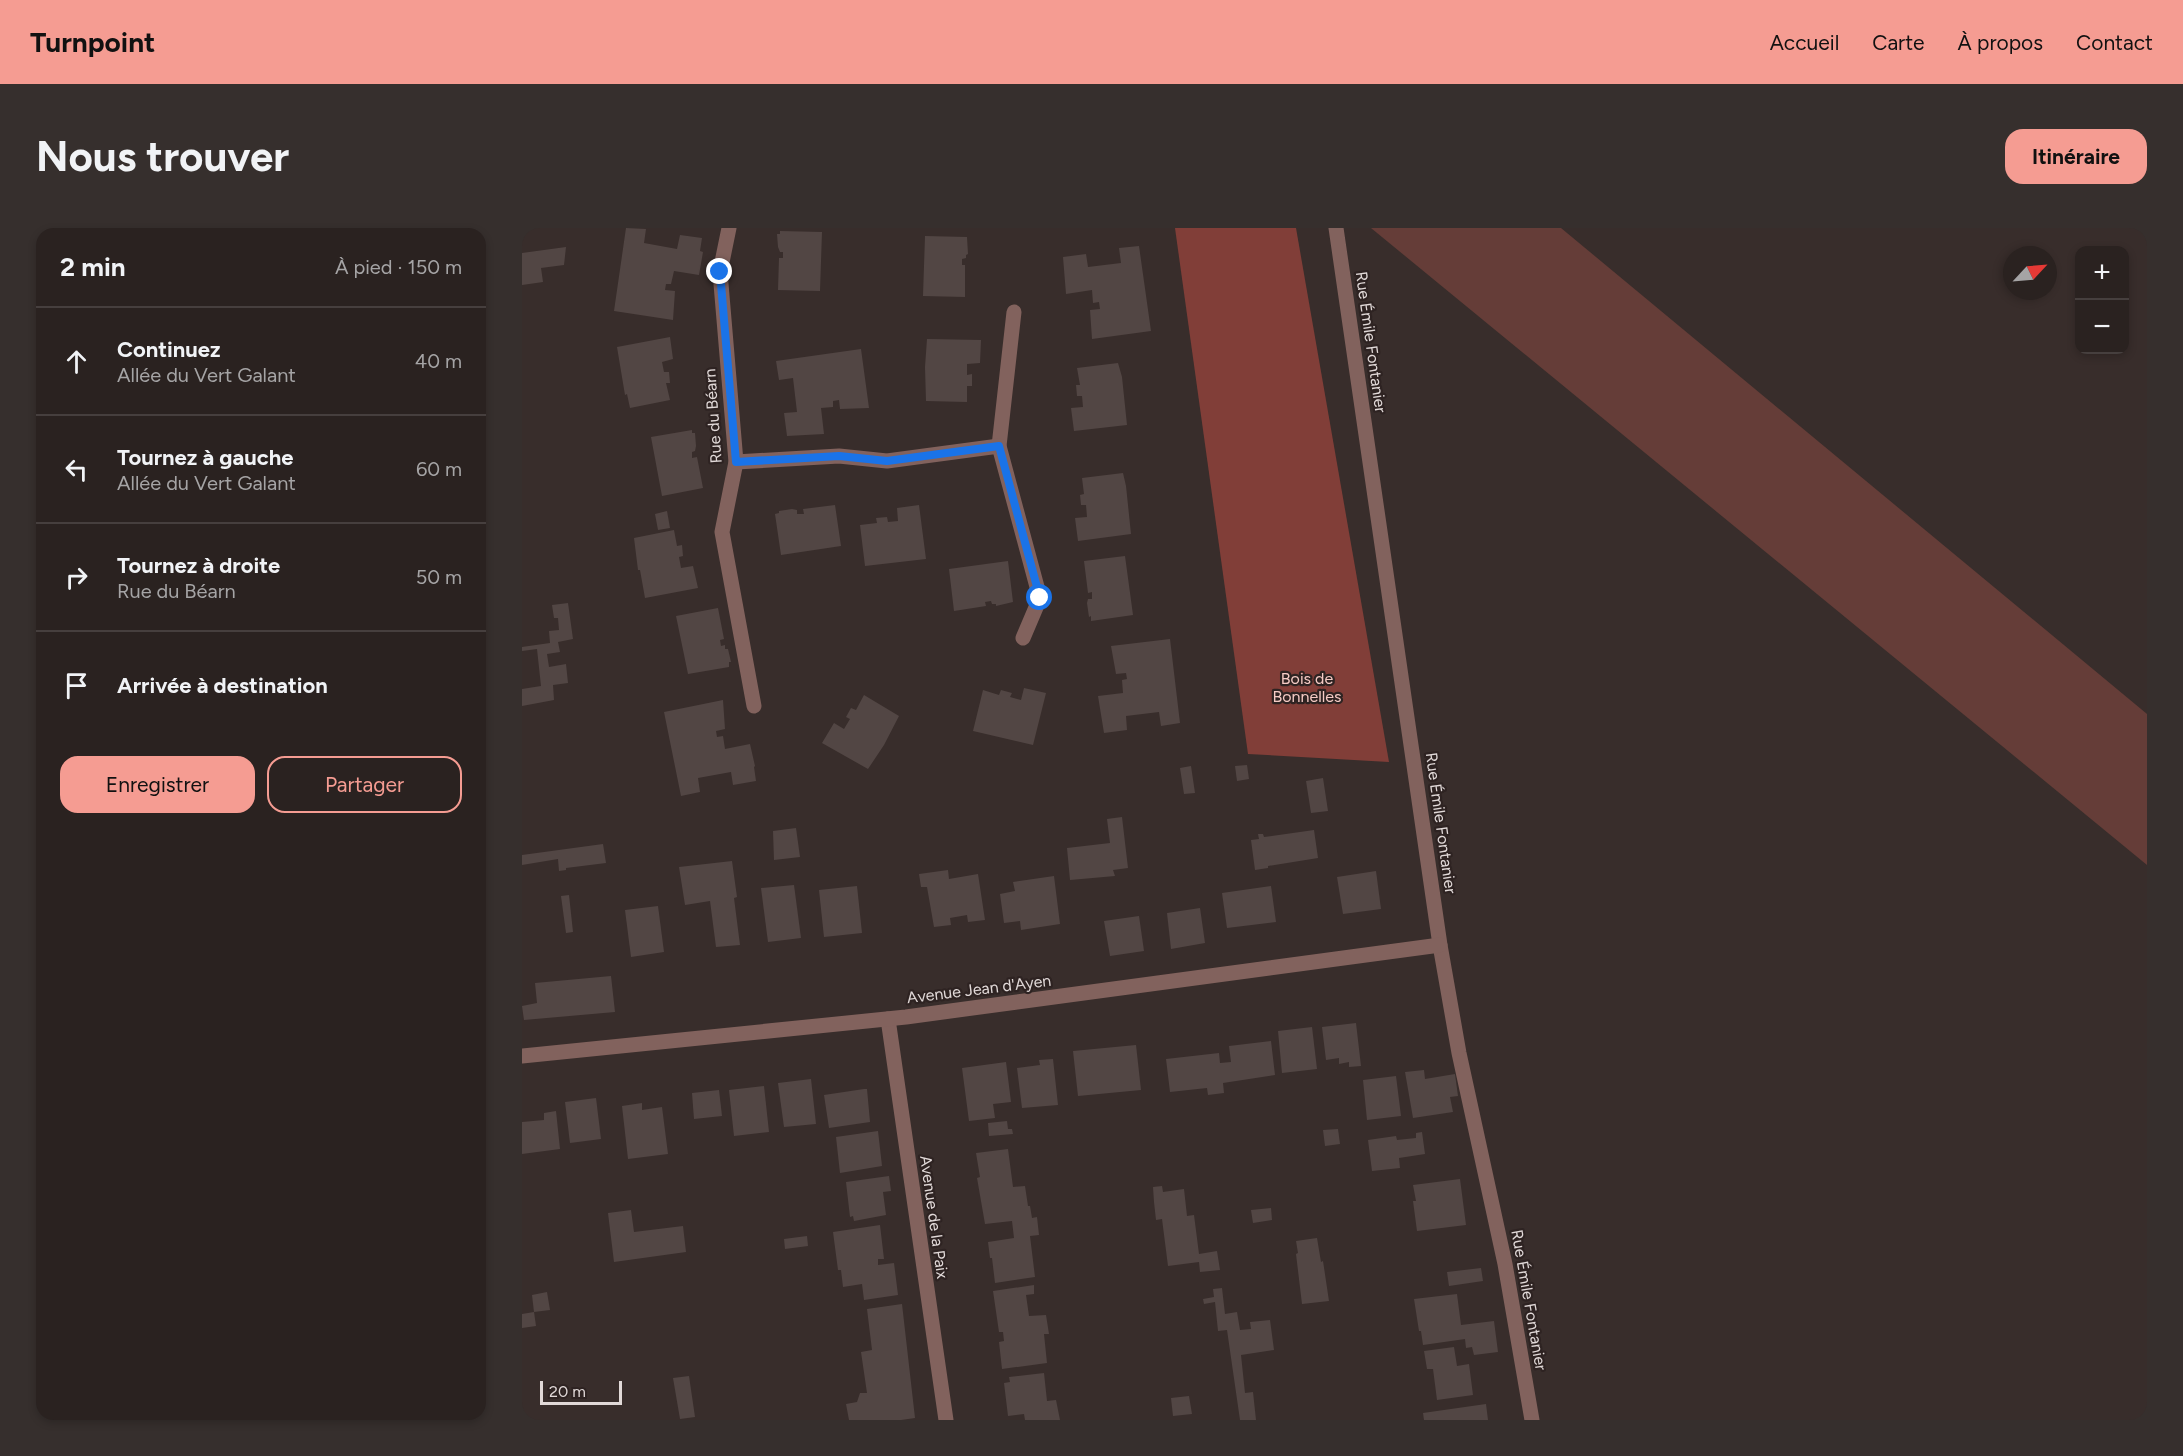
<!DOCTYPE html>
<html lang="fr">
<head>
<meta charset="utf-8">
<style>
	:root { --surface:#2a2220; --page:#362f2d; --text:#f1f3f6; --muted:#a5a4a5; --line:#463f3e; --accent:#f59c92 }
	body { margin:0; font-family:Figtree,sans-serif; background:var(--page); color:var(--text) }
	.controls { position:absolute; right:18px; top:18px; display:grid; overflow:hidden; border-radius:12px; box-shadow:0 3px 9px #0003 }
	.controls button { width:54px; height:54px; display:grid; place-items:center; padding:0; border:0; border-bottom:2px solid var(--line); background:var(--surface); color:var(--text); font:30px sans-serif }
	.compass { position:absolute; left:1481px; top:18px; width:54px; height:54px; border-radius:50%; background:var(--surface); box-shadow:0 3px 9px #0003; rotate:64deg }
	.scale { position:absolute; left:18px; bottom:15px; width:82px; box-sizing:border-box; padding-left:6px; border:3px solid #e1d9d8; border-top:0; font-size:16px; line-height:21px; white-space:nowrap; color:#e1d9d8; -webkit-text-stroke:4px #2e2322; paint-order:stroke }
	.stop { position:absolute; width:18px; height:18px; margin:-14px; border:4px solid #1a73e8; border-radius:50%; background:#fff }
	.stop.end { background:#1a73e8; border-color:#fff; box-shadow:0 2px 6px #0008 }
	.list { margin:0; padding:0; list-style:none }
	h2 { display:flex; justify-content:space-between; align-items:center; height:78px; margin:0; padding:0 24px; font-size:26px }
	h2 small { font-size:20px; font-weight:400; color:var(--muted) }
	.list li { display:grid; grid-template-columns:39px 1fr auto; gap:18px; align-items:center; box-sizing:border-box; height:108px; padding:0 24px; border-top:2px solid var(--line) }
	.list b { display:block; font-size:22px; white-space:nowrap }
	.list p { margin:0; font-size:20px; white-space:nowrap; color:var(--muted) }
	.list em { font-size:20px; font-style:normal; color:var(--muted) }
	.actions { display:flex; gap:12px; padding:18px 24px }
	.actions a { flex:1; padding:14px 0; border:2px solid var(--accent); border-radius:18px; text-align:center; font-size:21px; color:var(--accent) }
	.actions .main { background:var(--accent); color:#111 }
	.icon { flex:none; width:33px; height:33px; fill:none; stroke:currentColor; stroke-width:2; stroke-linecap:round; stroke-linejoin:round }
	.map { position:relative; flex:none; width:1625px; height:1192px; overflow:hidden; border-radius:18px }
	header { display:flex; align-items:center; gap:36px; box-sizing:border-box; height:84px; padding:0 30px; background:var(--accent); color:#111 }
	header strong { font-size:28px }
	nav { display:flex; gap:33px; margin-inline-start:auto; font-size:21px }
	.intro { display:flex; align-items:center; justify-content:space-between; box-sizing:border-box; height:144px; padding:0 36px }
	h1 { margin:0; font-size:42px }
	.button { padding:15px 27px; border-radius:18px; background:var(--accent); color:#111; font-size:21px; font-weight:700 }
	main { display:flex; gap:36px; padding:0 36px }
	aside { flex:1; background:var(--surface); border-radius:18px; box-shadow:0 3px 9px #0003 }
	.map>svg:first-child { display:block }
	.green { fill:#653d38 }
	.forest { fill:#813e38 }
	.building { fill:#524644 }
	.lines { fill:none; stroke-linecap:round; stroke-linejoin:round }
	.minor { stroke:#82625d; stroke-width:15 }
	.route { stroke:#1a73e8; stroke-width:8 }
	.labels { text-anchor:middle; dominant-baseline:central; stroke-width:4.5; stroke-linejoin:round; paint-order:stroke }
	.street-label { font-size:16px; fill:#e1d9d8; stroke:#2e2322 }
	.park-label { font-size:16px; fill:#f6cbc5; stroke:#2e2322 }
</style>
</head>
<body>
<header>
<strong>Turnpoint</strong>
<nav><a>Accueil</a><a>Carte</a><a>À propos</a><a>Contact</a></nav>
</header>
<div class="intro"><h1>Nous trouver</h1><a class="button">Itinéraire</a></div>
<main>
<aside>
<h2>2 min<small>À pied · 150 m</small></h2>
<ul class="list">
<li><svg class="icon" aria-label="ahead" viewBox="0 0 24 24"><path d="M12 20V5M6 11l6-6 6 6"/></svg><div><b>Continuez</b><p>Allée du Vert Galant</p></div><em>40 m</em></li>
<li><svg class="icon" aria-label="left" viewBox="0 0 24 24"><path d="M17 20v-9H6M10 6l-5 5 5 5"/></svg><div><b>Tournez à gauche</b><p>Allée du Vert Galant</p></div><em>60 m</em></li>
<li><svg class="icon" aria-label="right" viewBox="0 0 24 24"><path d="M7 20v-9h11M14 6l5 5-5 5"/></svg><div><b>Tournez à droite</b><p>Rue du Béarn</p></div><em>50 m</em></li>
<li><svg class="icon" aria-label="arrive" viewBox="0 0 24 24"><path d="M6 21V4h12l-3 4 3 4H6"/></svg><div><b>Arrivée à destination</b></div></li>
</ul>
<div class="actions"><a class="main">Enregistrer</a><a>Partager</a></div>
</aside>
<div class="map">
<svg width="1625" height="1192" viewBox="0 0 1625 1192">
	<rect width="100%" height="100%" fill="#382d2b"/>
	<polygon class="green" points="849,0 1039,0 1625,486 1625,637"/>
	<polygon class="forest" points="653,0 774,0 867,534 726,526"/>
	<g class="building">
		<polygon points="104,0 124,1 122,15 155,21 158,7 180,10 178,23 181,24 177,47 152,43 149,56 144,56 143,62 153,63 151,92 92,83"/>
		<polygon points="258,3 300,4 298,63 256,62 257,30 261,30 261,24 258,24 256,19 255,6 258,6"/>
		<polygon points="403,8 445,9 446,26 444,27 444,30 440,31 440,37 443,37 443,69 401,68"/>
		<polygon points="617,18 629,103 570,111 568,82 578,81 577,74 571,75 570,62 544,66 541,29 564,26 566,39 599,35 597,20"/>
		<polygon points="44,19 42,37 19,40 21,54 0,57 0,25"/>
		<polygon points="148,109 151,131 140,134 142,144 147,144 148,155 144,155 148,172 108,180 105,166 103,167 95,119"/>
		<polygon points="405,111 459,112 458,135 445,136 445,147 450,146 450,158 445,158 445,174 404,173 403,139"/>
		<polygon points="339,121 347,180 318,181 317,172 311,173 311,179 299,180 302,206 265,208 262,185 275,184 271,150 257,152 254,133"/>
		<polygon points="596,135 600,149 605,197 552,203 549,180 561,179 560,168 555,168 554,157 558,157 555,140"/>
		<polygon points="170,202 170,205 173,205 174,218 173,223 170,224 170,230 175,229 181,260 140,268 129,209"/>
		<polygon points="601,245 604,258 609,306 556,313 553,290 565,289 564,277 559,277 558,267 562,266 560,250"/>
		<polygon points="313,277 319,318 259,327 253,286 257,285 257,283 270,281 275,282 275,286 282,286 281,281"/>
		<polygon points="397,277 404,331 343,338 338,297 355,295 354,290 365,289 366,294 376,293 375,280"/>
		<polygon points="145,283 148,300 136,302 133,286"/>
		<polygon points="152,302 155,318 160,317 161,328 157,329 159,340 171,338 176,360 123,370 118,342 116,342 112,310"/>
		<polygon points="603,328 611,387 569,393 569,388 567,389 565,375 566,371 570,371 570,364 566,365 562,333"/>
		<polygon points="486,333 491,374 474,378 474,376 470,376 469,373 463,374 464,378 432,383 427,341"/>
		<polygon points="46,375 51,411 36,414 38,424 25,426 27,439 44,436 46,455 31,457 32,472 0,478 0,461 19,458 15,421 0,423 0,419 28,415 27,403 37,402 36,390 32,390 30,377"/>
		<polygon points="196,380 202,411 198,412 199,418 203,417 203,421 206,421 209,434 207,434 207,439 166,446 154,388"/>
		<polygon points="648,411 658,495 639,498 637,484 604,488 605,502 582,505 576,468 601,465 600,452 605,451 604,445 594,446 589,418"/>
		<polygon points="502,460 524,465 511,517 451,503 461,462 477,467 479,462 490,465 488,469 499,472"/>
		<polygon points="342,467 377,488 362,517 346,541 300,515 312,495 322,501 328,491 324,489 329,480 334,482"/>
		<polygon points="201,472 203,501 194,503 195,509 201,508 203,521 228,516 233,538 232,539 234,553 211,557 209,544 176,550 178,564 159,568 142,484"/>
		<polygon points="725,537 727,551 715,553 713,538"/>
		<polygon points="669,538 673,565 662,566 658,540"/>
		<polygon points="801,550 806,583 789,585 784,553"/>
		<polygon points="600,589 606,640 591,642 593,648 548,652 545,620 588,615 585,591"/>
		<polygon points="274,600 278,629 252,632 251,603"/>
		<polygon points="792,602 796,630 746,638 746,640 733,642 729,612 737,611 736,606 741,606 742,609"/>
		<polygon points="81,616 84,635 44,640 44,642 37,643 36,631 0,637 0,627"/>
		<polygon points="210,633 215,669 212,670 218,717 194,719 188,673 163,677 157,639"/>
		<polygon points="426,642 427,651 456,646 463,692 446,694 445,687 428,690 429,697 412,699 405,659 399,659 397,646"/>
		<polygon points="854,643 859,681 821,686 815,649"/>
		<polygon points="532,648 538,696 499,702 498,693 482,695 478,666 493,663 491,654"/>
		<polygon points="272,657 279,710 246,714 239,660"/>
		<polygon points="335,658 340,705 302,709 297,662"/>
		<polygon points="749,658 754,694 705,700 700,665"/>
		<polygon points="47,667 51,704 44,705 39,668"/>
		<polygon points="136,678 142,724 109,729 103,682"/>
		<polygon points="678,680 683,715 649,721 645,685"/>
		<polygon points="617,688 622,723 588,728 582,693"/>
		<polygon points="89,748 93,784 2,792 0,778 15,775 13,755"/>
		<polygon points="834,795 839,838 827,839 827,834 817,836 817,830 804,832 800,799"/>
		<polygon points="790,799 795,841 760,845 756,803"/>
		<polygon points="749,813 753,847 701,855 702,865 686,867 685,860 648,864 644,831 697,825 698,835 709,834 707,818"/>
		<polygon points="614,817 619,862 556,868 551,823"/>
		<polygon points="531,831 536,877 500,880 495,840 518,837 517,832"/>
		<polygon points="484,834 489,874 471,876 473,890 447,893 440,840"/>
		<polygon points="902,842 903,851 933,846 936,868 928,869 931,884 891,890 883,844"/>
		<polygon points="874,848 879,888 845,892 841,852"/>
		<polygon points="289,851 294,896 262,899 256,855"/>
		<polygon points="242,858 247,904 212,908 207,862"/>
		<polygon points="342,861 345,861 348,894 307,900 302,867"/>
		<polygon points="197,862 200,888 172,891 170,865"/>
		<polygon points="74,870 79,911 48,915 43,874"/>
		<polygon points="120,875 120,882 140,879 146,926 106,931 100,878"/>
		<polygon points="34,883 38,921 0,926 0,894 22,892 22,885"/>
		<polygon points="485,893 486,901 490,901 491,906 467,908 466,895"/>
		<polygon points="816,901 818,916 803,918 801,902"/>
		<polygon points="356,903 360,938 318,945 314,909"/>
		<polygon points="900,904 903,926 877,930 878,940 850,943 846,912 874,908 875,912 894,910 894,905"/>
		<polygon points="486,921 491,959 503,958 506,978 508,978 510,990 515,989 517,1007 508,1008 513,1049 473,1055 470,1030 468,1030 466,1014 492,1010 490,993 463,996 455,950 458,949 454,925"/>
		<polygon points="367,948 369,963 361,964 364,987 332,993 331,988 328,989 324,954"/>
		<polygon points="938,951 944,997 895,1003 891,973 894,973 891,957"/>
		<polygon points="640,958 641,964 662,961 665,988 672,987 677,1026 695,1023 698,1042 678,1044 677,1034 646,1038 640,991 634,992 632,974 631,959"/>
		<polygon points="749,980 750,992 731,995 729,982"/>
		<polygon points="109,982 112,1004 161,998 164,1024 92,1034 86,985"/>
		<polygon points="358,997 362,1031 356,1031 356,1037 372,1035 376,1067 342,1072 340,1056 321,1059 319,1042 316,1042 311,1004"/>
		<polygon points="285,1008 286,1018 263,1021 262,1011"/>
		<polygon points="795,1010 799,1034 801,1033 807,1073 780,1076 774,1026 776,1025 774,1013"/>
		<polygon points="959,1040 961,1053 927,1058 925,1044"/>
		<polygon points="512,1057 512,1066 504,1067 507,1088 524,1087 527,1106 522,1106 525,1135 480,1141 477,1114 482,1113 481,1104 477,1104 471,1063"/>
		<polygon points="700,1060 703,1086 715,1084 718,1102 729,1101 728,1094 748,1092 752,1122 719,1127 723,1165 731,1164 734,1192 718,1192 705,1102 696,1103 693,1074 682,1076 681,1071 692,1069 691,1061"/>
		<polygon points="25,1064 28,1082 12,1084 10,1067"/>
		<polygon points="935,1066 939,1097 972,1093 976,1124 952,1127 950,1119 944,1120 943,1111 901,1117 899,1103 897,1103 892,1071"/>
		<polygon points="380,1076 393,1190 379,1192 327,1192 324,1176 335,1174 338,1165 345,1165 339,1124 350,1122 345,1081"/>
		<polygon points="12,1084 14,1098 0,1100 0,1086"/>
		<polygon points="932,1119 935,1138 947,1136 951,1167 915,1172 911,1141 905,1141 902,1123"/>
		<polygon points="522,1145 525,1173 534,1172 538,1192 503,1192 502,1186 486,1188 482,1155 488,1154 487,1149"/>
		<polygon points="167,1148 173,1189 158,1191 151,1150"/>
		<polygon points="667,1168 670,1186 651,1188 649,1170"/>
		<polygon points="964,1176 966,1192 902,1192 901,1185"/>
	</g>
	<g class="lines">
		<g class="minor">
			<polyline points="207,0 198,44 214,234 200,304 232,478"/>
			<polyline points="814,0 918,717 937,825 983,1036 1010,1192"/>
			<polyline points="492,84 477,218 518,370 501,410"/>
			<polyline points="214,234 317,228 365,233 477,218"/>
			<polyline points="366,791 424,1192"/>
			<polyline points="0,828 384,789 918,717"/>
		</g>
	</g>
	<g class="lines">
		<polyline class="route" points="198,44 214,234 317,228 365,233 477,218 518,370"/>
	</g>
	<g class="labels">
		<g class="street-label">
			<text transform="translate(849 114) rotate(82)">Rue Émile Fontanier</text>
			<text transform="translate(191 188) rotate(-94)">Rue du Béarn</text>
			<text transform="translate(919 595) rotate(82)">Rue Émile Fontanier</text>
			<text transform="translate(457 761) rotate(-7)">Avenue Jean d'Ayen</text>
			<text transform="translate(412 989) rotate(82)">Avenue de la Paix</text>
			<text transform="translate(1007 1072) rotate(80)">Rue Émile Fontanier</text>
		</g>
		<g class="park-label">
			<text x="785" y="450">Bois de<tspan x="785" dy="18">Bonnelles</tspan></text>
		</g>
	</g>
</svg>
<div class="controls">
<button>+</button>
<button>−</button>
</div>
<svg class="compass" viewBox="-18 -18 36 36"><path d="M0-13l5 13h-10z" fill="#e53935"/><path d="M0 13l5-13h-10z" fill="#a5a4a5"/></svg>
<div class="scale">20 m</div>
<div class="stop" style="left:518px;top:370px"></div>
<div class="stop end" style="left:198px;top:44px"></div>
</div>
</main>
</body>
</html>
